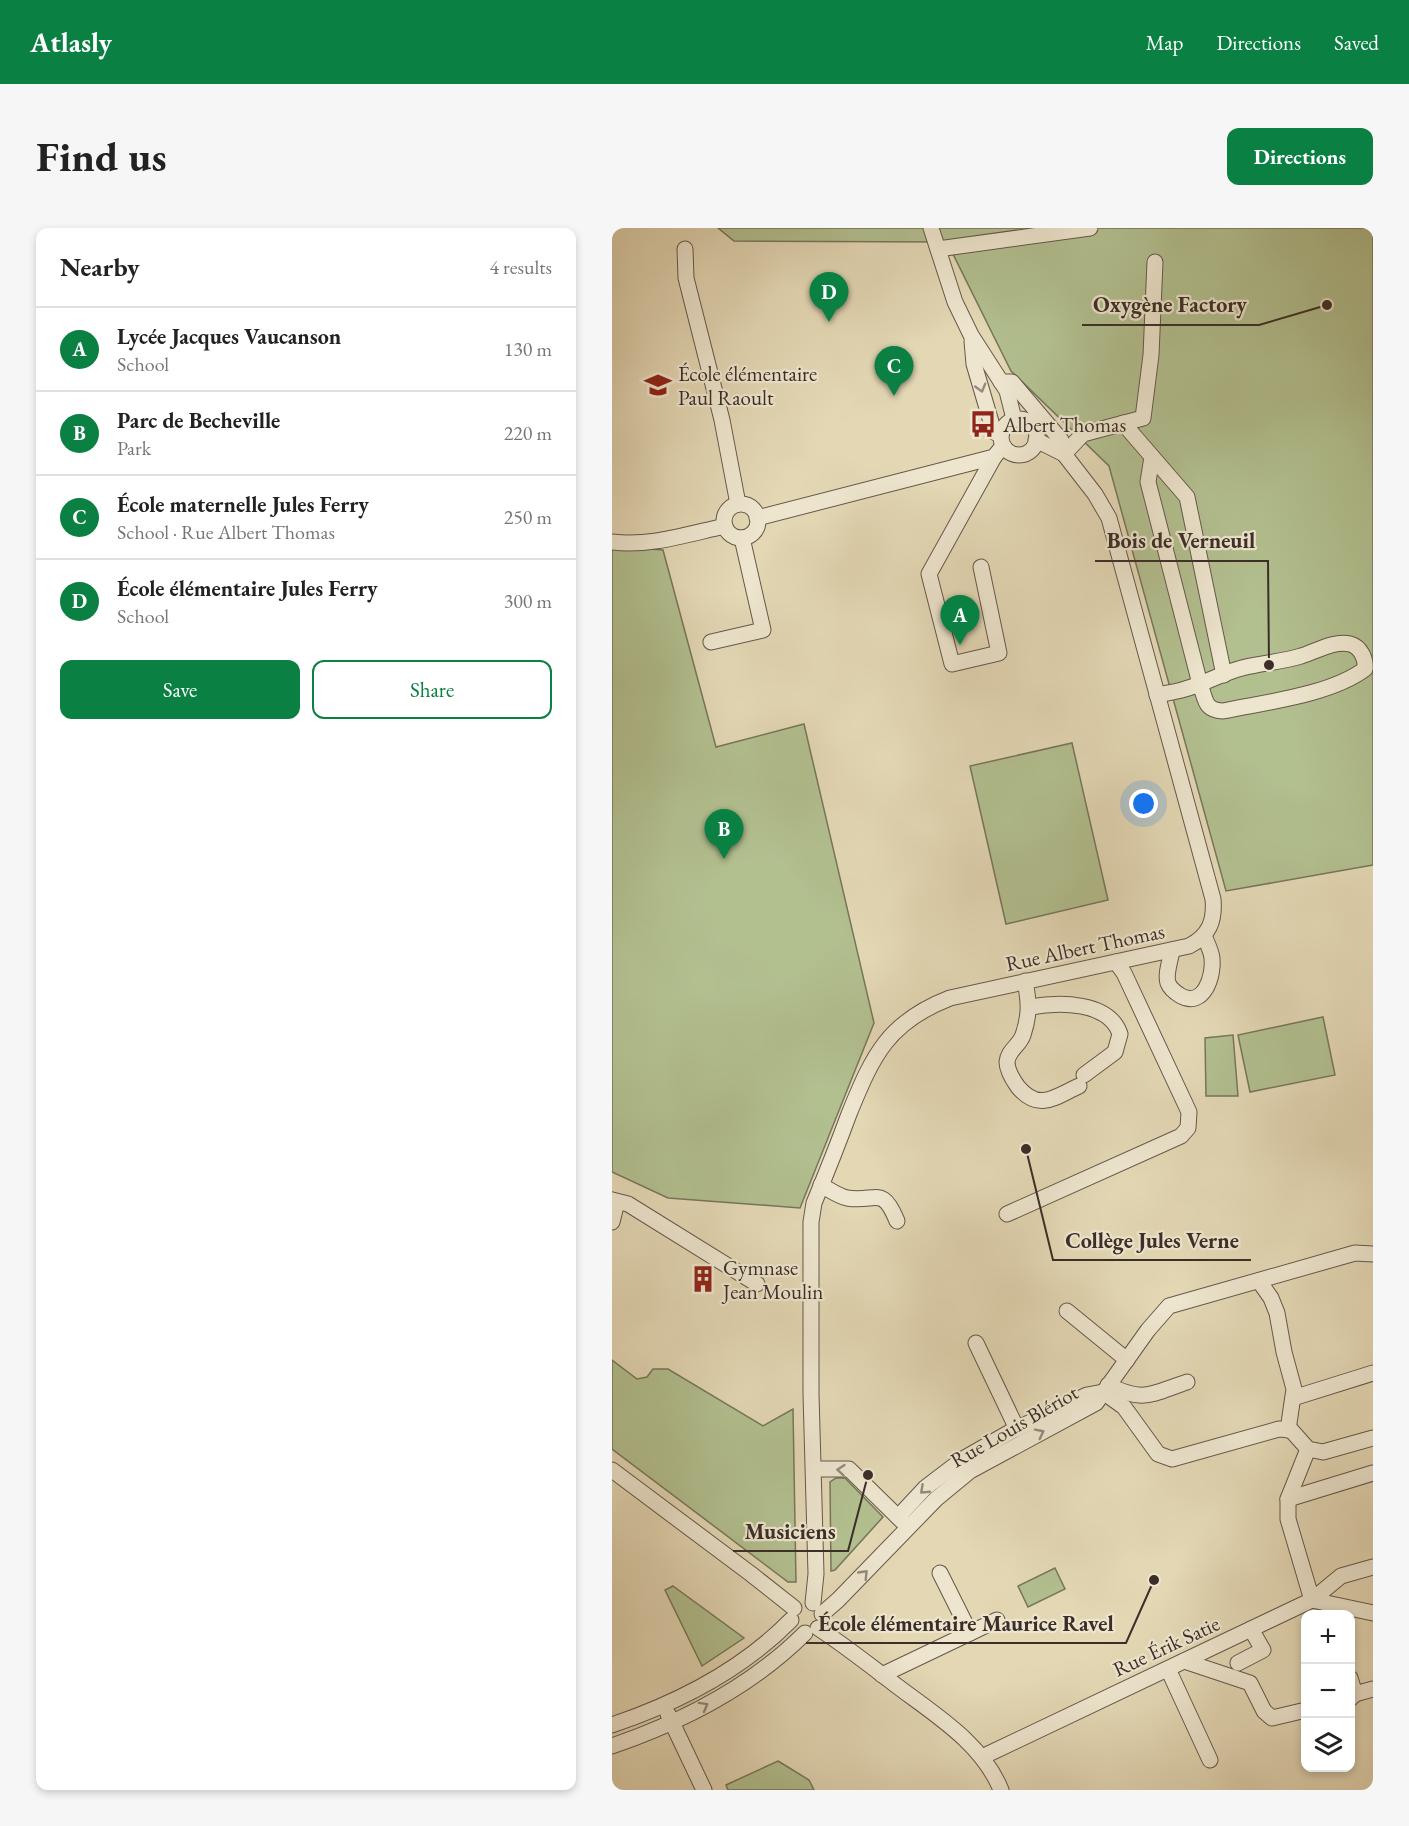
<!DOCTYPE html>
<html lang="en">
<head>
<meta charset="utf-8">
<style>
	:root { --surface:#fff; --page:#f6f6f6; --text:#222; --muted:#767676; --line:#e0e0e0; --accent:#0b8043 }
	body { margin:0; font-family:"EB Garamond",serif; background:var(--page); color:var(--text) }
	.controls { position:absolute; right:18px; bottom:18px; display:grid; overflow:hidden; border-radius:12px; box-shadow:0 3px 9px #0003 }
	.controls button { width:54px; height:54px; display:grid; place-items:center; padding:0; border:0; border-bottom:2px solid var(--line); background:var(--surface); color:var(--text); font:30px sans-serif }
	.you { position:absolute; left:532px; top:576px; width:21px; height:21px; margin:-15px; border:4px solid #fff; border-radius:50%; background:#1a73e8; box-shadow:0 0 0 9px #1a73e833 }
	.badge { display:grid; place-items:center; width:39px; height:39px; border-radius:50%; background:var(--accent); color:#fff; font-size:20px; font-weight:700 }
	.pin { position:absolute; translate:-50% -50px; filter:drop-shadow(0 2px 3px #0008) }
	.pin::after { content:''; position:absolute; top:32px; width:21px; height:18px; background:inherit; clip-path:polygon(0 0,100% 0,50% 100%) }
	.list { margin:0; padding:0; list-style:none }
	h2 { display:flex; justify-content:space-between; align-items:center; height:78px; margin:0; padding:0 24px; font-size:26px }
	h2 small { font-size:20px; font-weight:400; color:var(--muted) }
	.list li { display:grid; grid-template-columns:39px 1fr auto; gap:18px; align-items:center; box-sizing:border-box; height:84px; padding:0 24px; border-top:2px solid var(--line) }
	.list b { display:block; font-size:22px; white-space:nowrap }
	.list p { margin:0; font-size:20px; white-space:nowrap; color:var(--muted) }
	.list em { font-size:20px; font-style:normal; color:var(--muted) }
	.actions { display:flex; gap:12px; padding:18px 24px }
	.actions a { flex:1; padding:14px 0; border:2px solid var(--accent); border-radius:12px; text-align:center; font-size:21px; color:var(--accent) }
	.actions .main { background:var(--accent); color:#fff }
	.icon { flex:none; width:33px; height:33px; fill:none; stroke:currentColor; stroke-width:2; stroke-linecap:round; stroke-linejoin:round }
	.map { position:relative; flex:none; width:761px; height:1562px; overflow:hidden; border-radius:12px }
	header { display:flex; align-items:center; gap:36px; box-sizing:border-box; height:84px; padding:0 30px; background:var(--accent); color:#fff }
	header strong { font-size:28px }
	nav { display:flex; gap:33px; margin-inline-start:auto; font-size:21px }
	.intro { display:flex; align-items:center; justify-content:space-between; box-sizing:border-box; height:144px; padding:0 36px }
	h1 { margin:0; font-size:42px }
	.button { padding:15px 27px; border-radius:12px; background:var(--accent); color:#fff; font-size:21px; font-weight:700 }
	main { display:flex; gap:36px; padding:0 36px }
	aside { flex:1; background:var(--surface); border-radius:12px; box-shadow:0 3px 9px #0003 }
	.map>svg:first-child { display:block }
	.green { fill:#b2bf8f; stroke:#76765c; stroke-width:1.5 }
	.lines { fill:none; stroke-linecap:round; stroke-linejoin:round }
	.minor-casing { stroke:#65584b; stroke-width:17 }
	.minor { stroke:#ede5ce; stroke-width:15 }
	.oneway { stroke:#948a7b }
	.labels { text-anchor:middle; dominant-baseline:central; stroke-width:4.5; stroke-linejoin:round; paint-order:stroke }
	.poi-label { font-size:21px; fill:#3b2e28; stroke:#ede5ce; text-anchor:start }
	.street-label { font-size:21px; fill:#3b2e28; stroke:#ede5ce }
	.leader { fill:none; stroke:#3b2e28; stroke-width:2 }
	.callout-dot { fill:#3b2e28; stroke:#ede5ce; stroke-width:2 }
	.callout-label { font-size:22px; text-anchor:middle; font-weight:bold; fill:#3b2e28; stroke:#ede5ce; stroke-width:4.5; stroke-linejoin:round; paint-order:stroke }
</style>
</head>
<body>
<header>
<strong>Atlasly</strong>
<nav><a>Map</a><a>Directions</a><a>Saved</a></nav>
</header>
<div class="intro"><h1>Find us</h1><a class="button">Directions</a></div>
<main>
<aside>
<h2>Nearby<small>4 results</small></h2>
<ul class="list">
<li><span class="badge">A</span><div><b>Lycée Jacques Vaucanson</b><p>School</p></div><em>130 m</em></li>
<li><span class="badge">B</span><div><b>Parc de Becheville</b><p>Park</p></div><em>220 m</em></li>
<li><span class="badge">C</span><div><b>École maternelle Jules Ferry</b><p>School · Rue Albert Thomas</p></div><em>250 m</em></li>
<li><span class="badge">D</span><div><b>École élémentaire Jules Ferry</b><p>School</p></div><em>300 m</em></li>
</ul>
<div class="actions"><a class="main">Save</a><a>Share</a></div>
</aside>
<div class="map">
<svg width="761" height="1562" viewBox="0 0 761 1562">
	<rect width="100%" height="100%" fill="#e3d7b4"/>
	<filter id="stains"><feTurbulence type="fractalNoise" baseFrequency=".00333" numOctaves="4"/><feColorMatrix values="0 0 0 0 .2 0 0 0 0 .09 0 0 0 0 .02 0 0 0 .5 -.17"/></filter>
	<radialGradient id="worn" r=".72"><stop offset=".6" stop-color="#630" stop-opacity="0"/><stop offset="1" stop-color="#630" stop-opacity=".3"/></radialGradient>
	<g class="green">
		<polygon points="106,0 761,0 761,637 614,663 497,238 399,143 335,14 122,13"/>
		<polygon points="0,318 51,322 104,519 192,496 262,795 188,980 56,970 0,944"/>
		<polygon points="460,515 496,672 394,696 358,538"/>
		<polygon points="711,789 723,847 638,864 626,807"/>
		<polygon points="621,807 626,868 594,868 593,810"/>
		<polygon points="0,1132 25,1151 35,1149 41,1141 56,1141 151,1198 181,1181 184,1354 176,1354 0,1221"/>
		<polygon points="224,1250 233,1250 271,1289 223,1342 219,1343 218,1254"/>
		<polygon points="443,1340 453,1361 416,1379 406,1358"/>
		<polygon points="61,1358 132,1410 90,1438 53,1362"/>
		<polygon points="166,1533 197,1552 202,1562 116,1562 114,1557"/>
	</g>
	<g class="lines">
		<defs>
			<g id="minor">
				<polyline points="319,0 343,74 359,107 395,163 402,191"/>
				<polyline points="73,21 74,50 110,192 126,276"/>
				<polyline points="326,21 478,0"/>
				<polyline points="360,113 362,136 382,204 389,207"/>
				<polyline points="389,154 400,154 449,212 452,226"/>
				<circle cx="407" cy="209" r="18"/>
				<polyline points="511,195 575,269 612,447"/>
				<polyline points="452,226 471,206 531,190 539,127 543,34"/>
				<path d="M540 229 536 254 588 456C594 472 592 482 611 483 654 474 718 467 753 441 754 431 749 419 738 416 722 412 703 424 689 428 670 434 649 435 630 440 610 445 592 456 573 461 564 464 555 465 545 467"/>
				<circle cx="129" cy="293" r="17"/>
				<polyline points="145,290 382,229 391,218"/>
				<path d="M0 314C37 319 76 306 113 298"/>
				<polyline points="369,339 387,425 340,436 317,346 382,229"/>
				<polyline points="99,414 151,402 130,310"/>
				<path d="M560 722C559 731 553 745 556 755 558 760 564 765 569 768 592 780 602 748 600 730 599 722 595 715 592 708"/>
				<path d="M413 753C417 774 418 786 411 807 408 817 396 822 395 834 395 843 401 852 406 859 427 884 443 869 467 858"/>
				<path d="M418 779C447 774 497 773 508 806L503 824 472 847"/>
				<path d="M209 957C218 962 226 968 235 970 264 975 270 956 285 993"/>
				<polyline points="0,972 16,976 145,1056"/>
				<polyline points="0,972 4,978 0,994"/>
				<polyline points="395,986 569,908 576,900 577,884 512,745 504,734"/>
				<polyline points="647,1053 659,1070 665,1085 672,1124 682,1161 676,1202"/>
				<polyline points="455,1083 515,1132"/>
				<polyline points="364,1115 405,1201"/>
				<path d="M496 1157C532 1175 539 1166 575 1154"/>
				<polyline points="491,1164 512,1179 546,1226 560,1231 667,1201 679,1202 696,1221 711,1224 761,1210"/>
				<polyline points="681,1170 761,1145"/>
				<polyline points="696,1221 676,1271 676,1291 700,1372 729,1348 761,1339"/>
				<polyline points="202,1241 237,1241 293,1296"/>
				<polyline points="0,1242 139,1346 182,1380"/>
				<polyline points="676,1271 761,1245"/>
				<polyline points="286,1289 313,1260 351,1231 400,1203 475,1167 491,1164"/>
				<polyline points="328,1345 358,1405"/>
				<path d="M201 1375 204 1346 199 1166V994L202 975C214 946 226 916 237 886 261 827 276 794 338 770L577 718C597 708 603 693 601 671L497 290 483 266 452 226 424 212"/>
				<polyline points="210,1386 226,1372 324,1271 358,1243 484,1175 536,1102 557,1078 743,1025 761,1026"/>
				<path d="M206 1400C232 1417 256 1436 281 1455 320 1485 370 1514 389 1562"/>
				<polyline points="572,1433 638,1455 652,1483 660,1490 694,1482"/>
				<polyline points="626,1435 651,1422 639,1401"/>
				<polyline points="556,1441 598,1532"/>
				<polyline points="270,1447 385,1392"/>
				<polyline points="738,1450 743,1466 738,1471"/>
				<polyline points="743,1466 761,1461"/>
				<polyline points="56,1486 92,1562"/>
				<path d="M0 1497C65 1475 131 1441 179 1392"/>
				<path d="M0 1518C70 1494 140 1458 193 1405"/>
				<polyline points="370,1529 700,1372 761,1385"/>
			</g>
		</defs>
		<use href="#minor" class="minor-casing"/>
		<use href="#minor" class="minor"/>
	</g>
	<defs><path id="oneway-chevron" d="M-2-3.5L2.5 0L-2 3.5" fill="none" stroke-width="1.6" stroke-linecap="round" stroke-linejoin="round" transform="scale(1.5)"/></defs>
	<g class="oneway">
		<use href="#oneway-chevron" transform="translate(369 160) rotate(74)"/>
		<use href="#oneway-chevron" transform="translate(428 1205) rotate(-27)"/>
		<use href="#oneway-chevron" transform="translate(229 1242) rotate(-175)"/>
		<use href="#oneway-chevron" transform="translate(312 1262) rotate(137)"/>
		<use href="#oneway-chevron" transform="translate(252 1346) rotate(-46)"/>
		<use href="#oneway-chevron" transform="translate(92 1478) rotate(-29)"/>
	</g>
	<defs>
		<symbol id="school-bare" viewBox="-9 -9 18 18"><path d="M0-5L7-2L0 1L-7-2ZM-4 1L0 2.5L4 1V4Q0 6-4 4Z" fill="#8f2418" stroke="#ede5ce" stroke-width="2.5" paint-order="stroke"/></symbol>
		<symbol id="bus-bare" viewBox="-9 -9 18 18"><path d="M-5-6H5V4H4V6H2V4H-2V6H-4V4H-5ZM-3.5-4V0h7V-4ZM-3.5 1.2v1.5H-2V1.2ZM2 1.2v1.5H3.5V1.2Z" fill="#8f2418" stroke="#ede5ce" stroke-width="2.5" paint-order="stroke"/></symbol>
		<symbol id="building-bare" viewBox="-9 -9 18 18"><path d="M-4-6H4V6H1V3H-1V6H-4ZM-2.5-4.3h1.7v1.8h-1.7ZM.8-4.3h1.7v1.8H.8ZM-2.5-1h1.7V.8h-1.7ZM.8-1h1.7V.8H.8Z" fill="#8f2418" stroke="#ede5ce" stroke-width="2.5" paint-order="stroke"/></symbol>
	</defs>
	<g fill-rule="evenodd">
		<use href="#school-bare" x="27" y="138" width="38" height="38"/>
		<use href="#bus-bare" x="352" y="177" width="38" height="38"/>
		<use href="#building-bare" x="72" y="1032" width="38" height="38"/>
	</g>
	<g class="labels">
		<g class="poi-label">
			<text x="66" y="145">École élémentaire<tspan x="66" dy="24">Paul Raoult</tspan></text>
			<text x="391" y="196">Albert Thomas</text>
			<text x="111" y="1039">Gymnase<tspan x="111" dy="24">Jean Moulin</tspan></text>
		</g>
		<g class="street-label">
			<text transform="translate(473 719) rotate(-12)">Rue Albert Thomas</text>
			<text transform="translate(402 1198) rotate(-30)">Rue Louis Blériot</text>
			<text transform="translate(554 1418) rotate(-25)">Rue Érik Satie</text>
		</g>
	</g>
	<path class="leader" d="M715 77L647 97H470M657 437L656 333H483M414 921L441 1032H639M256 1247L236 1323H121M542 1352L514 1415H194"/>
	<g class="callout-dot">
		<circle cx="715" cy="77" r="6"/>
		<circle cx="657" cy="437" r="6"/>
		<circle cx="414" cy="921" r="6"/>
		<circle cx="256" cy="1247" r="6"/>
		<circle cx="542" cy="1352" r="6"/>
	</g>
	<g class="callout-label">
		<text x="558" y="84">Oxygène Factory</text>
		<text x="569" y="320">Bois de Verneuil</text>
		<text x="540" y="1020">Collège Jules Verne</text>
		<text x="178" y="1311">Musiciens</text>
		<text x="354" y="1403">École élémentaire Maurice Ravel</text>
	</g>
	<rect width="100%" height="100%" filter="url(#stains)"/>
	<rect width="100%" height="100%" fill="url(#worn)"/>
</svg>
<div class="controls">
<button>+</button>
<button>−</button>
<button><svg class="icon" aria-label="layers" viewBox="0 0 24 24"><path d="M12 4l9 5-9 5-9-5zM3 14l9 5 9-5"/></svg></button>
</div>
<div class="you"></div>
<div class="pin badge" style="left:348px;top:417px">A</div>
<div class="pin badge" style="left:112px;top:631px">B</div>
<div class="pin badge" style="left:282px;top:168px">C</div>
<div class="pin badge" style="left:217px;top:94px">D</div>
</div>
</main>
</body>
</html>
